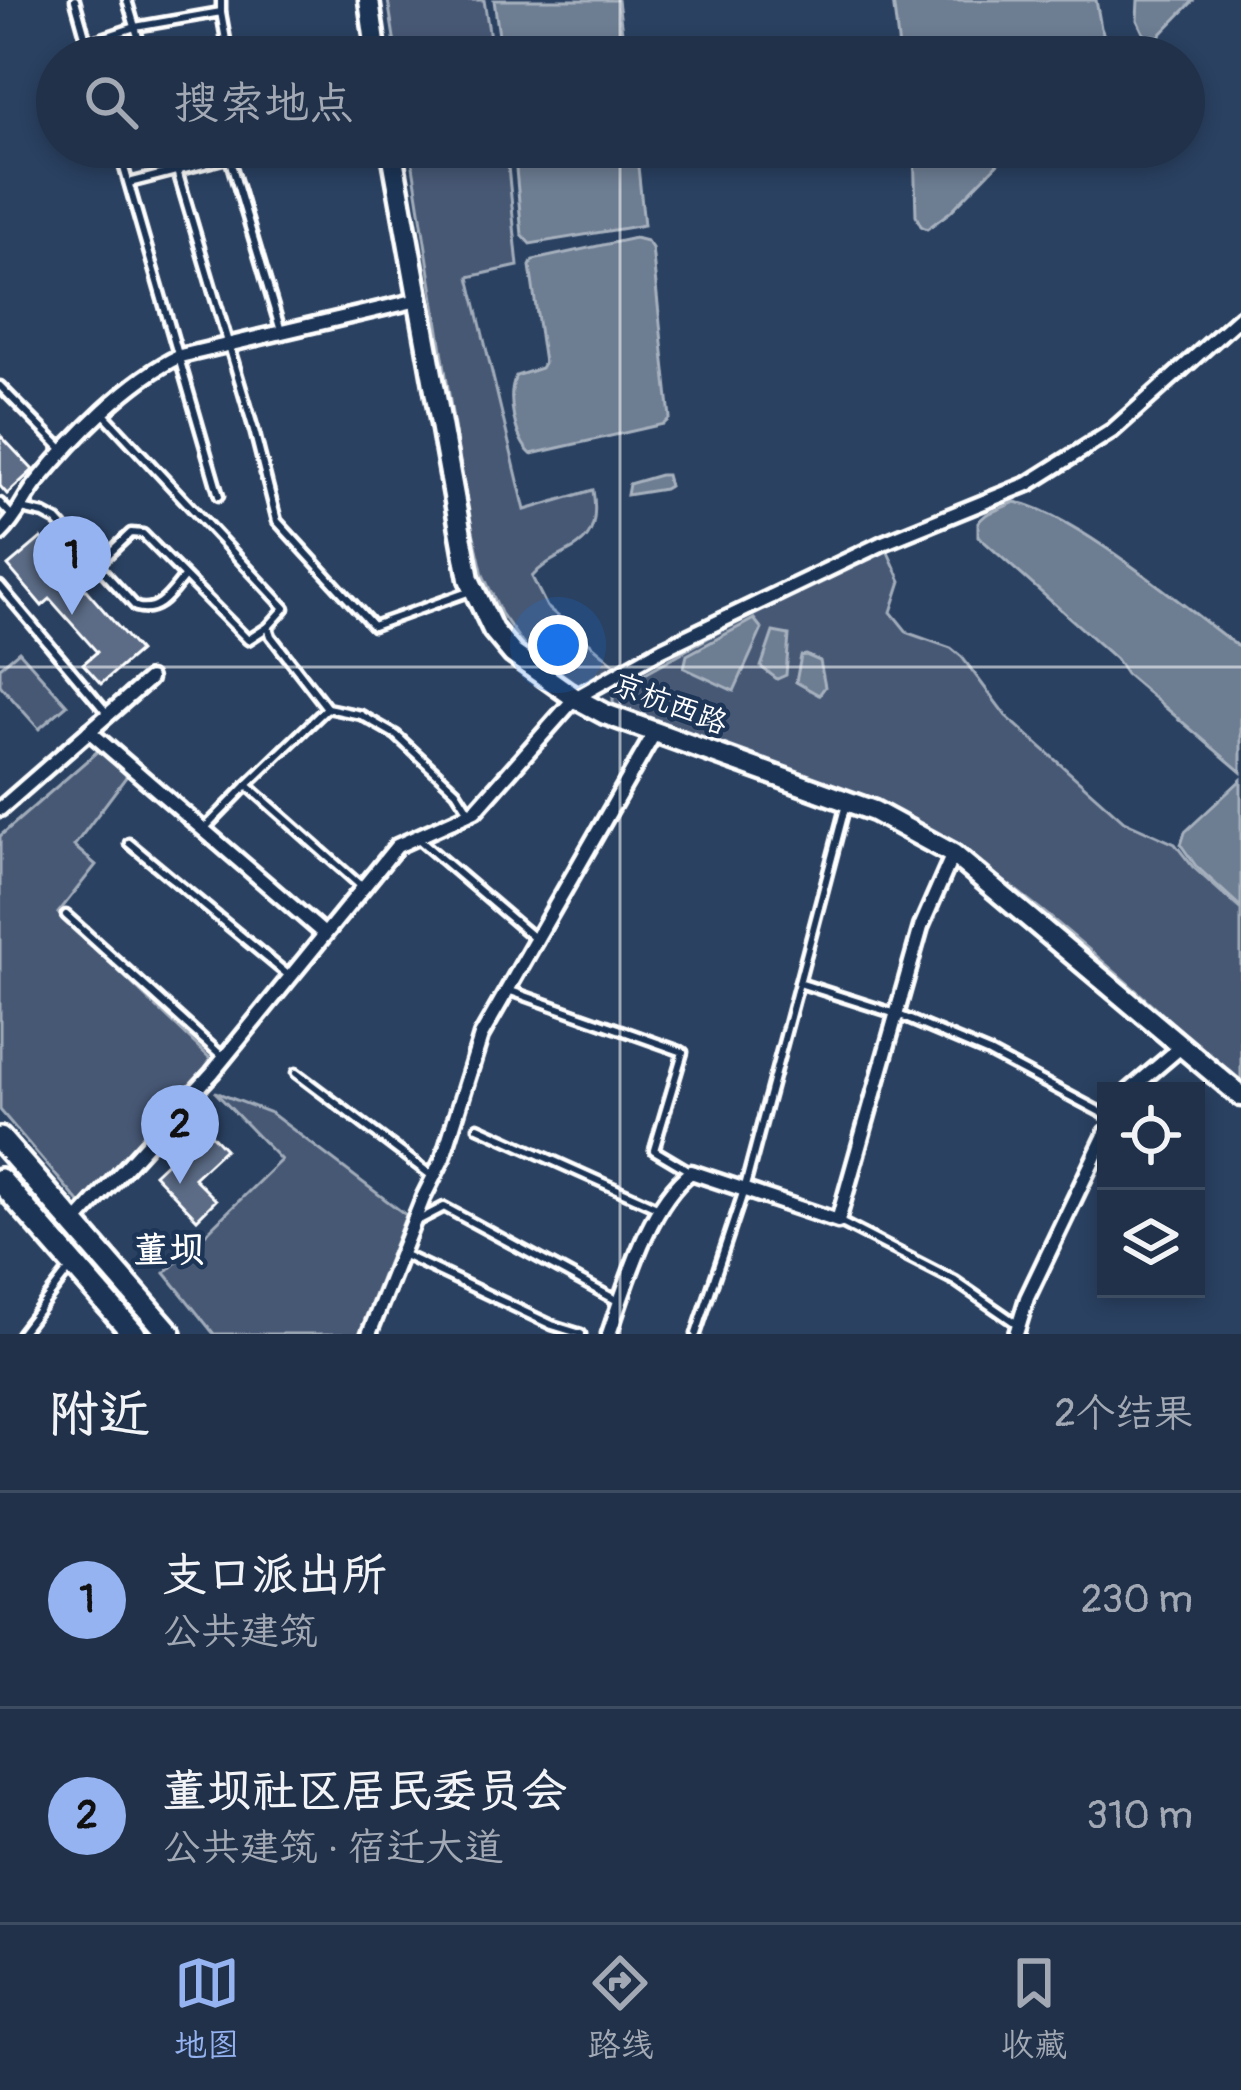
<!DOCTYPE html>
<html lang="zh">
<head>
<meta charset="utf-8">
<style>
	:root { --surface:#203149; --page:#283950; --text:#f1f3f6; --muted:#a2a9b4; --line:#3d4c61; --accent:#95b2f1 }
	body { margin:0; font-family:Pangolin,"LXGW WenKai TC",sans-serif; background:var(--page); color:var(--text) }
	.controls { position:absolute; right:36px; bottom:36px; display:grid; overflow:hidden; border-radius:0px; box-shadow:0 6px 18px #0003 }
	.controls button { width:108px; height:108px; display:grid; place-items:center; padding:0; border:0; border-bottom:3px solid var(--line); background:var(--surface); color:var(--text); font:60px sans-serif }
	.you { position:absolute; left:558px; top:645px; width:42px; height:42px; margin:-30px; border:9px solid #fff; border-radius:50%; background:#1a73e8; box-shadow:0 0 0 18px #1a73e833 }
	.badge { display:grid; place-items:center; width:78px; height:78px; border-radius:50%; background:var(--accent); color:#111; font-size:39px; font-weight:700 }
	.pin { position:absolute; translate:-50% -99px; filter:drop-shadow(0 3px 6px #0008) }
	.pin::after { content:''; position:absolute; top:63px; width:42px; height:36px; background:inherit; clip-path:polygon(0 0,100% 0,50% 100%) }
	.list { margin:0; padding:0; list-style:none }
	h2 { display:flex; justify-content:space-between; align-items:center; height:156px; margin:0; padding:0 48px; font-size:51px }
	h2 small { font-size:39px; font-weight:400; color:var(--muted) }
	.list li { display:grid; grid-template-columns:78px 1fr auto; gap:36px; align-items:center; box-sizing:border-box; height:216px; padding:0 48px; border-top:3px solid var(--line) }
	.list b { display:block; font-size:45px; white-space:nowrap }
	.list p { margin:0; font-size:39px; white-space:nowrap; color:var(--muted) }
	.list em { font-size:39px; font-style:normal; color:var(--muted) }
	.icon { flex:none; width:66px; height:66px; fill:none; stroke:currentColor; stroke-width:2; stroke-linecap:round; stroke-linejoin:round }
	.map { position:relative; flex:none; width:1241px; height:1334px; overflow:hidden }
	.search { position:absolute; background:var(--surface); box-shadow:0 6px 18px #0003; left:36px; right:36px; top:36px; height:132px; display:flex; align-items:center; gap:30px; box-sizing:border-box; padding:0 42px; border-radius:66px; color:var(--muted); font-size:45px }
	.sheet { height:588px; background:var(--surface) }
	nav { display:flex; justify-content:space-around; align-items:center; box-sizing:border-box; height:168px; border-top:3px solid var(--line); background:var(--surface); font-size:33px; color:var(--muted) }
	nav a { display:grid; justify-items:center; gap:6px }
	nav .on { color:var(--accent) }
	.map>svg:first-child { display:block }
	.green { fill:#465975; stroke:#a2acba; stroke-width:3 }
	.water { fill:#6d7d92; stroke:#a7b1be; stroke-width:3 }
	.building { fill:#5b6c86; stroke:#fff; stroke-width:3 }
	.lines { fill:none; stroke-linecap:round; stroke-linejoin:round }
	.lane-casing { stroke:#fff; stroke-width:15 }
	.street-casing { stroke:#fff; stroke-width:21 }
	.secondary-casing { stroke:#fff; stroke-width:27 }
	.primary-casing { stroke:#fff; stroke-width:30 }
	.lane { stroke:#1d3557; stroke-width:6 }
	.street { stroke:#1d3557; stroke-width:12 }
	.secondary { stroke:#1d3557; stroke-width:18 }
	.primary { stroke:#1d3557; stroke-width:21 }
	.grid { fill:none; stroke:#fff; stroke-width:3; stroke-opacity:0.55 }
	.labels { text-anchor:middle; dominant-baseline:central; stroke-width:9; stroke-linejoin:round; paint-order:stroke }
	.street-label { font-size:30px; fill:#fff; stroke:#1d3557 }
	.quarter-label { font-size:36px; font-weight:bold; fill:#fff; stroke:#1d3557 }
</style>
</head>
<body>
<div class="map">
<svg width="1241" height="1334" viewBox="0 0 1241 1334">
	<rect width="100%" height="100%" fill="#2a4161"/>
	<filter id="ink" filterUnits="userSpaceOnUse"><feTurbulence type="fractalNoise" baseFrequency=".00833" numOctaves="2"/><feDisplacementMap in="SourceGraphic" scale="24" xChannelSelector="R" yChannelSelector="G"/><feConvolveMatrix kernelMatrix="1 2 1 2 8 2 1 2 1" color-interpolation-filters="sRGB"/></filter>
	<g filter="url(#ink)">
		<g class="green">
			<polygon points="388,0 484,0 493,57 397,57"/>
			<path d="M410 147H506L518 266 469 277 525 510 593 490C604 557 561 543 532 577L547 607 616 665 578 685 525 647 501 613 483 575 465 496Z"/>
			<path d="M887 550 901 581 891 612 908 633 951 648 962 657 1006 716 1124 821 1175 844 1193 867 1241 910V1083C1135 992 1022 880 900 813L623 714 613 704V694L622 686 733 624Z"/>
			<polygon points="19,651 67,705 39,729 0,685 0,667"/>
			<polygon points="100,749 129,773 74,846 96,865 58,913 215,1063 83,1207 0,1110 0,836"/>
			<polygon points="215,1092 271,1113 406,1215 359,1334 214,1334 165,1273 281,1160"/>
		</g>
		<g class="water">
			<polygon points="494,0 618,0 625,57 502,57"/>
			<polygon points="893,0 1096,0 1101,28 1113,57 900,57"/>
			<polygon points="1138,0 1194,0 1159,36 1145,37 1137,20"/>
			<polygon points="514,147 636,147 644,225 530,244 522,235"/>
			<polygon points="914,147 1014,147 950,212 927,229 921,226 916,216"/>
			<path d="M635 238 647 241 652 248 670 418 664 424 531 454C515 439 506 396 516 376L541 368 544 363 530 266 533 260Z"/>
			<polygon points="660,475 666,475 669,486 664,489 627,495 629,484"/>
			<path d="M1015 502C1071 511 1190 611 1241 649V772L1126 674 1116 659 978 536V522L987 514Z"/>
			<polygon points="754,619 762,629 734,691 684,668 687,655"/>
			<polygon points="773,632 789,635 786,675 777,679 761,667"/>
			<polygon points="806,655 820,661 825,687 819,695 796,682 801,656"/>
			<polygon points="1241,780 1241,907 1196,866 1181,845 1185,832"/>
		</g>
		<g class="building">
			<polygon points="0,435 33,470 7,494 0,486"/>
			<polygon points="41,538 139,651 101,684 83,664 97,652 50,599 42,606 8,566"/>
			<polygon points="204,1127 225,1149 194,1178 216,1200 197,1219 154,1174"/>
		</g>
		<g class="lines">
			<defs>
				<g id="lane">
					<polyline points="75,0 91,57"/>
					<polyline points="127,0 144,57"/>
					<polyline points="221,0 221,12"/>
					<polyline points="87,43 135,27 221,12 229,57"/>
					<polyline points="118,147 219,496"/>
					<polyline points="170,147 254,430 277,521 373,626 468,592"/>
					<polyline points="229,157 281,331"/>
					<polyline points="129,183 246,153 245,147"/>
					<polyline points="0,386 65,452"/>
					<polyline points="0,503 14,518"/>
					<path d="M22 509 44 514 57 521 136 607C159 614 171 593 184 577"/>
					<polyline points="98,564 131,533 143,534 248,640 268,627 285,608 103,413"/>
					<polyline points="0,586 106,712"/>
					<polyline points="268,627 271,636 327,708 361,715 396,735 456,791 470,813"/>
					<polyline points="247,785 327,708"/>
					<polyline points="846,804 799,983 896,1014 989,1053 1106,1115"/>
					<polyline points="206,827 247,785 362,887"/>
					<polyline points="417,838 534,938"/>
					<polyline points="129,843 288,975"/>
					<polyline points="66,915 223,1057"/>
					<polyline points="508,990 683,1052 654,1150 691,1172"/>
					<polyline points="296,1073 432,1176"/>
					<polyline points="478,1127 659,1208"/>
					<polyline points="419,1220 444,1207 618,1301"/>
					<polyline points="838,1221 955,1281 1017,1324"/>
					<polyline points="404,1255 552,1325 581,1334"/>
					<polyline points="20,1334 69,1270"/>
					<polyline points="696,1334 744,1190 799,983"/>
				</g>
				<g id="street">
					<path d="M0 534C19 516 23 499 38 481 74 437 129 380 180 356L418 300"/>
					<polyline points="89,731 323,933"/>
					<polyline points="0,809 149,679"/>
					<polyline points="1129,1091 1182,1046"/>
					<polyline points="74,1224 212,1073 397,846 475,811 575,698 662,649 883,543 1028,484 1112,431 1241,316"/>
					<polyline points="369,1334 423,1198 443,1158 481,1036 655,732"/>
					<path d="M609 1334C626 1285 649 1203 691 1172L838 1221 921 927 953 854"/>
					<polyline points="1016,1334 1027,1298 1106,1133"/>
				</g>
				<g id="secondary">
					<polyline points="369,0 377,57"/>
					<polyline points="391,147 469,579 493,630 513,654 575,698 605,714 874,811 953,854 1241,1096"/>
				</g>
				<g id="primary">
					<polyline points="0,1139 170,1334"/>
					<polyline points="0,1180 134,1334"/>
				</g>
			</defs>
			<use href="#lane" class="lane-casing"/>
			<use href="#street" class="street-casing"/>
			<use href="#secondary" class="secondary-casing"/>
			<use href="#primary" class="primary-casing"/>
			<use href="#lane" class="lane"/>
			<use href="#street" class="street"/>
			<use href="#secondary" class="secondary"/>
			<use href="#primary" class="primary"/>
		</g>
	</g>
	<path class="grid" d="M620 0V57M620 147V1334M0 667H1241"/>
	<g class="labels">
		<g class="street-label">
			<text transform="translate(670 704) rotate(21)">京杭西路</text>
		</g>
		<g class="quarter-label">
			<text x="169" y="1250">董坝</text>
		</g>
	</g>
</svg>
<div class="controls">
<button><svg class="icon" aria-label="locate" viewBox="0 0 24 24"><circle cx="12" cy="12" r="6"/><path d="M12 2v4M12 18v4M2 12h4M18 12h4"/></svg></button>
<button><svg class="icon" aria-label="layers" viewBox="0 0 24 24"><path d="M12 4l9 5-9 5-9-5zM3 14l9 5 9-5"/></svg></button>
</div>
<div class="you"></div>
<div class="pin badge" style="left:72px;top:615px">1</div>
<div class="pin badge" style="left:180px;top:1184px">2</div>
<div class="search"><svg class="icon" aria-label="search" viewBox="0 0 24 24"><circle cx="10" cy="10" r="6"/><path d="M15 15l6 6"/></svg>搜索地点</div>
</div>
<section class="sheet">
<h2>附近<small>2个结果</small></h2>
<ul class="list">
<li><span class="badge">1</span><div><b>支口派出所</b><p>公共建筑</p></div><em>230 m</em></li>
<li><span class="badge">2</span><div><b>董坝社区居民委员会</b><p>公共建筑 · 宿迁大道</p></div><em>310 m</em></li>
</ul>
</section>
<nav>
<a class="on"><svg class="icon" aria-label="map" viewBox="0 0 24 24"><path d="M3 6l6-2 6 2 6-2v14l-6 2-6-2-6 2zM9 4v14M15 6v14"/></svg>地图</a>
<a><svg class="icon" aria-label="directions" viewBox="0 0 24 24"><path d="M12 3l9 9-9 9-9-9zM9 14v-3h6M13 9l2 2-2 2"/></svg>路线</a>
<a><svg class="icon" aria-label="saved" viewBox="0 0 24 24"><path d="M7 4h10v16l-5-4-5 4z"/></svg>收藏</a>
</nav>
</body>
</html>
